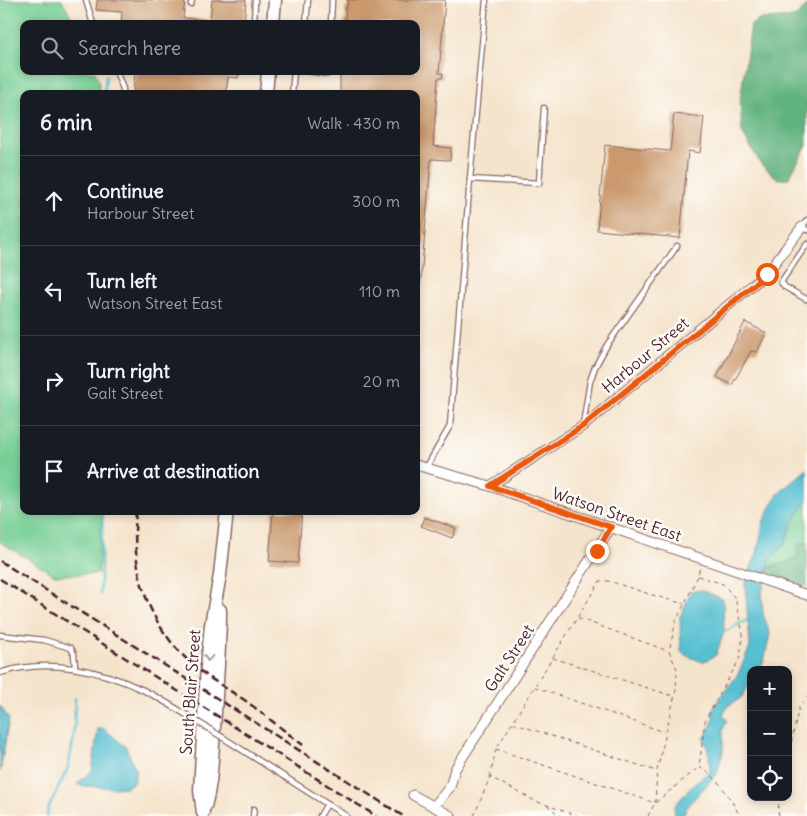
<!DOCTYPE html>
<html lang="en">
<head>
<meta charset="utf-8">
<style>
	:root { --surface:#171b24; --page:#20242c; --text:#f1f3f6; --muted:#9ea1a6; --line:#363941 }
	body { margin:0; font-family:Delius,sans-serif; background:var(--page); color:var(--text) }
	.controls { position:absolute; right:15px; bottom:15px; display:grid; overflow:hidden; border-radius:10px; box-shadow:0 2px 8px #0003 }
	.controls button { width:45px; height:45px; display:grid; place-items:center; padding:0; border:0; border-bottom:1px solid var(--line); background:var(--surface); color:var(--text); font:25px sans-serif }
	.stop { position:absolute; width:15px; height:15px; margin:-11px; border:4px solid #ea580c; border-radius:50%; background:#fff }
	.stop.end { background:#ea580c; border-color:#fff; box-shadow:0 1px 5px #0008 }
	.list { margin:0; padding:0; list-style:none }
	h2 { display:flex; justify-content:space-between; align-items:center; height:65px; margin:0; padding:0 20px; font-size:21px }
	h2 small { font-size:16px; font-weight:400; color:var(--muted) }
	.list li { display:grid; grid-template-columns:32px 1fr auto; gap:15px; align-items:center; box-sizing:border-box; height:90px; padding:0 20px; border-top:1px solid var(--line) }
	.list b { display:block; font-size:19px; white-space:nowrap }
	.list p { margin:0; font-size:16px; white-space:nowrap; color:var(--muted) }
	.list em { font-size:16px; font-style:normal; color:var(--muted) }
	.icon { flex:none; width:28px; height:28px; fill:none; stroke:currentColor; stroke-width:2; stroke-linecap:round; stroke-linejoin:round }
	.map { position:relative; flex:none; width:807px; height:816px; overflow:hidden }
	.search { position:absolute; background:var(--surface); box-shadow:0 2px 8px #0003; left:20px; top:20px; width:400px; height:55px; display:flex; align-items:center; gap:12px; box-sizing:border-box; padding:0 18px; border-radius:10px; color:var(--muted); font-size:19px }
	.panel { position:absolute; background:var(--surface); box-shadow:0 2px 8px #0003; left:20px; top:90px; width:400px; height:425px; border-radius:10px }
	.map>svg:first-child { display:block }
	.green { fill:#77cf95; stroke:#607760 }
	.forest { fill:#61b27e; stroke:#566854 }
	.water { fill:#56c0d1; stroke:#50707e }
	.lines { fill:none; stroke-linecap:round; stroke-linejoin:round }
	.stream { stroke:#56c0d1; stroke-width:2.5 }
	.building { fill:#ca9a6e }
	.lane-casing { stroke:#866463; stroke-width:7 }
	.street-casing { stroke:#866463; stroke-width:11 }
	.secondary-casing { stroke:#866463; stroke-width:15 }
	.path { stroke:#866463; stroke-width:1; stroke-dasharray:4 4; stroke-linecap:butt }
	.lane { stroke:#fff; stroke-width:4.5 }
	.street { stroke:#fff; stroke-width:9 }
	.secondary { stroke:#fff; stroke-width:12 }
	.rail { stroke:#4a1f2b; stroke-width:2.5; stroke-dasharray:8 4; stroke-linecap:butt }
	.lane-bridge-casing { stroke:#866463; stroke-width:7; stroke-linecap:butt }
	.lane-bridge { stroke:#fff; stroke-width:4.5 }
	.oneway { stroke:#ae9aa0 }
	.route { stroke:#ea580c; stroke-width:6 }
	.labels { text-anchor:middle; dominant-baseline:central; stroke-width:5; stroke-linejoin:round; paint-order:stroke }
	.street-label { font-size:16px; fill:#4a1f2b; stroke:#fdfcf7 }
</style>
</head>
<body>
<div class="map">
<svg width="807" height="816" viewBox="0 0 807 816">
	<rect width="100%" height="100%" fill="#fdfcf7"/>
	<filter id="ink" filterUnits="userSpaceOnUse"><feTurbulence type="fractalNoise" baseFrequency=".02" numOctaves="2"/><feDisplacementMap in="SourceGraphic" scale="10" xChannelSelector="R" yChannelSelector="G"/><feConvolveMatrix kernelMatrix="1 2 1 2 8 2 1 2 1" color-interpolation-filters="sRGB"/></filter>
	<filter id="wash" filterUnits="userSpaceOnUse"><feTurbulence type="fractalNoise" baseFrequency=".0096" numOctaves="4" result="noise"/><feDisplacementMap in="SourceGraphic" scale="20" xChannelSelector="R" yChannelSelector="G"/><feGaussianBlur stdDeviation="1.12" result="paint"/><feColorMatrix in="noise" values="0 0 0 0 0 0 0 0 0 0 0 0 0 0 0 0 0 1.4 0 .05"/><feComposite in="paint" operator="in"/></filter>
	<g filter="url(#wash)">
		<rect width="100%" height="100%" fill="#f5e4cc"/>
		<g class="green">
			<polygon points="0,0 62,0 75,24 24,24 24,71 94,71 99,82 98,94 24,94 24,511 102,511 98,574 55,575 0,542"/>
			<path d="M807 500V542L797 549 799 554C792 563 778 564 768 568L770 558 784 545 792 523Z"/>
		</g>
		<g class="forest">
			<polygon points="807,6 807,146 788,179 778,179 761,164 742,133 740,100 751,25 761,19 795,17"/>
			<path d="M807 542V587L767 572 768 568C774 565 798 561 798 554 798 551 797 548 797 545Z"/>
		</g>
		<g class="water">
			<path d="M807 469V500L792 523 784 545 770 558 762 593 763 614 770 634 764 661 759 670H751V682L741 698 729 705 723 715 727 720 723 730V751L717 774 690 803 682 816H672L675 813 674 807C685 793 695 781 710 772L709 754 704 739 713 721V708L738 674 750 647 745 583 757 553 764 520 778 494Z"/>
			<polygon points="701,590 723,599 724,632 716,655 703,662 687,656 681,652 680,617 691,591"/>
			<polygon points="0,706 9,719 0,772"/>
			<polygon points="103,728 126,747 136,770 134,782 126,787 116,788 84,786 77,784 92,771 98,729"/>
		</g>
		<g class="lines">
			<g class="stream">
				<polyline points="104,94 106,76"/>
				<polyline points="100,594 103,511"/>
				<polyline points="724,632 747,620"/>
				<polyline points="47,816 48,809 68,768 74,737 75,698"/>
			</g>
		</g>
		<g id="blocks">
			<g class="building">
				<polygon points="97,0 185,0 183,18 210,20 212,0 246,0 244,24 121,24 122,12 96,10"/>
				<polygon points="348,0 445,0 439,73 443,73 442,78 438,78 433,146 451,148 450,160 431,159 421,279 419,291 416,296 416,94 340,94 340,76 341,71 416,71 416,24 346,24 344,23 344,19 346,19 345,8 347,8"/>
				<polygon points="135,71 239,71 238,78 228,77 226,94 133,94"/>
				<polygon points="674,114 704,117 700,153 688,151 680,238 597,230 605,145 670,151"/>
				<polygon points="745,322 766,333 757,352 751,351 732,385 717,377"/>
				<polygon points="273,511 302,511 298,563 269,561"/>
				<polygon points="424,517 456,528 452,538 421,526"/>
			</g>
		</g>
	</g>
	<g filter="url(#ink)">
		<use href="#blocks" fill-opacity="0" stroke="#866463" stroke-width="1"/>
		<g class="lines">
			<defs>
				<g id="lane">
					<polyline points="86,0 93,24"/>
					<polyline points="191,4 192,0"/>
					<polyline points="254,24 255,0"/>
					<polyline points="306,24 308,0"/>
					<polyline points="331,24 332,0"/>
					<polyline points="116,71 123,89 123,94"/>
					<polyline points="306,71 328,74 328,71"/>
					<polyline points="292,94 294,71"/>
					<polyline points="470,179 539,183 544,108"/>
					<polyline points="807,220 802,227 807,230"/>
					<polyline points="806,299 785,287 781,282 807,244"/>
					<polyline points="583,425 590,381 595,367 607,345 677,246"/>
					<polyline points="426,468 450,426 470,179 486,0"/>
					<polyline points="0,635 44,640 71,648 74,654 75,667"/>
					<path d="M0 673C47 658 99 669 143 690 160 698 177 709 193 719"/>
					<polyline points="222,737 346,816"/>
					<polyline points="253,816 254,809"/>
					<polyline points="320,816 327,804"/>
				</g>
				<g id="street">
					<polyline points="416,465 490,486 807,595"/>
					<polyline points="490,486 583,426 767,273 802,227"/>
					<polyline points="413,795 451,816"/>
					<polyline points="434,806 450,787 455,769 611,527"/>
				</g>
				<g id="secondary">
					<polyline points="273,24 275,0"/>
					<polyline points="266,94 268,71"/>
					<path d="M205 806C212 782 212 755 214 730 216 690 220 650 220 610"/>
					<polyline points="203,813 200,790 207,665 211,625 220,575 227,511"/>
				</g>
			</defs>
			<use href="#lane" class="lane-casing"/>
			<use href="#street" class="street-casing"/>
			<use href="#secondary" class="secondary-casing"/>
			<g class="path">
				<polyline points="698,576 723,584 735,598 743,634 740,658 705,721 699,767"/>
				<polyline points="578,618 668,651"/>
				<polyline points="553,658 673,696"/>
				<polyline points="535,687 664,732"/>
				<polyline points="513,723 656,771"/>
				<polyline points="496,749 655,803 657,771 676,690 677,669 669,651 676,621 698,576 700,566"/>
				<polyline points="788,758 799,707 807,697"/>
				<polyline points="490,777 496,749 600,581 609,581 649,594 684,604"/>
				<polyline points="547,805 560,816"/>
				<polyline points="474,816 490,777 535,801 578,816"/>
				<path d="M648 816 655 803 699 767C718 776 730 798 740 816"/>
				<polyline points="779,816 778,810 780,797"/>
			</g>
			<use href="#lane" class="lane"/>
			<use href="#street" class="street"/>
			<use href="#secondary" class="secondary"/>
			<g class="rail">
				<path d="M136 511C131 572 147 624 193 665 208 678 226 688 243 699 264 714 283 730 303 745"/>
				<polyline points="0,561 403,816"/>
				<polyline points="0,579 376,816"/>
			</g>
			<defs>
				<polyline id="lane-bridge" points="193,719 222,737"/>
			</defs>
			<use href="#lane-bridge" class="lane-bridge-casing"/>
			<use href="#lane-bridge" class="lane-bridge"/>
		</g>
		<defs><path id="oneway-chevron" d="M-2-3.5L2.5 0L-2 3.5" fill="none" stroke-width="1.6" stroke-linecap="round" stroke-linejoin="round" transform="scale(1.25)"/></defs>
		<use class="oneway" href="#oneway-chevron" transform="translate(208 658) rotate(95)"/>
	</g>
	<g class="lines" filter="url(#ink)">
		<polyline class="route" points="597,551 611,527 490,486 583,426 767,274"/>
	</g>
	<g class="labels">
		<g class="street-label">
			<text transform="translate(645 355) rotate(-40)">Harbour Street</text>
			<text transform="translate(617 514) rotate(19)">Watson Street East</text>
			<text transform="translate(509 658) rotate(-57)">Galt Street</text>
			<text transform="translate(190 692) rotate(-86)">South Blair Street</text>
		</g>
	</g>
</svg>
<div class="controls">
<button>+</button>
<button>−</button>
<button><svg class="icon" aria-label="locate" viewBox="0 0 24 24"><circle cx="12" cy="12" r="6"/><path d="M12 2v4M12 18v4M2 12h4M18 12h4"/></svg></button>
</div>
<div class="stop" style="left:767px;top:274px"></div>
<div class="stop end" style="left:597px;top:551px"></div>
<div class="search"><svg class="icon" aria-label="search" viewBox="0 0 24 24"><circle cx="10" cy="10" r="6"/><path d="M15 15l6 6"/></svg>Search here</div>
<section class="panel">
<h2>6 min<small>Walk · 430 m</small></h2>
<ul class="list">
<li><svg class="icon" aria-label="ahead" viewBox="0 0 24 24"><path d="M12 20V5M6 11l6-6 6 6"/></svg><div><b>Continue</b><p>Harbour Street</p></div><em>300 m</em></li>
<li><svg class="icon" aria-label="left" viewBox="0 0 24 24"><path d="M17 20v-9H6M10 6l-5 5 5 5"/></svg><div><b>Turn left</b><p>Watson Street East</p></div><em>110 m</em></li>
<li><svg class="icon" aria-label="right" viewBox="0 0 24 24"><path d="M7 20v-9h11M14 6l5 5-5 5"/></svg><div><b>Turn right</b><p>Galt Street</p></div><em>20 m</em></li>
<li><svg class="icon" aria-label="arrive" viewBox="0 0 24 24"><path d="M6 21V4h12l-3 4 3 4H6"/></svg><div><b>Arrive at destination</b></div></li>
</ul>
</section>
</div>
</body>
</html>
